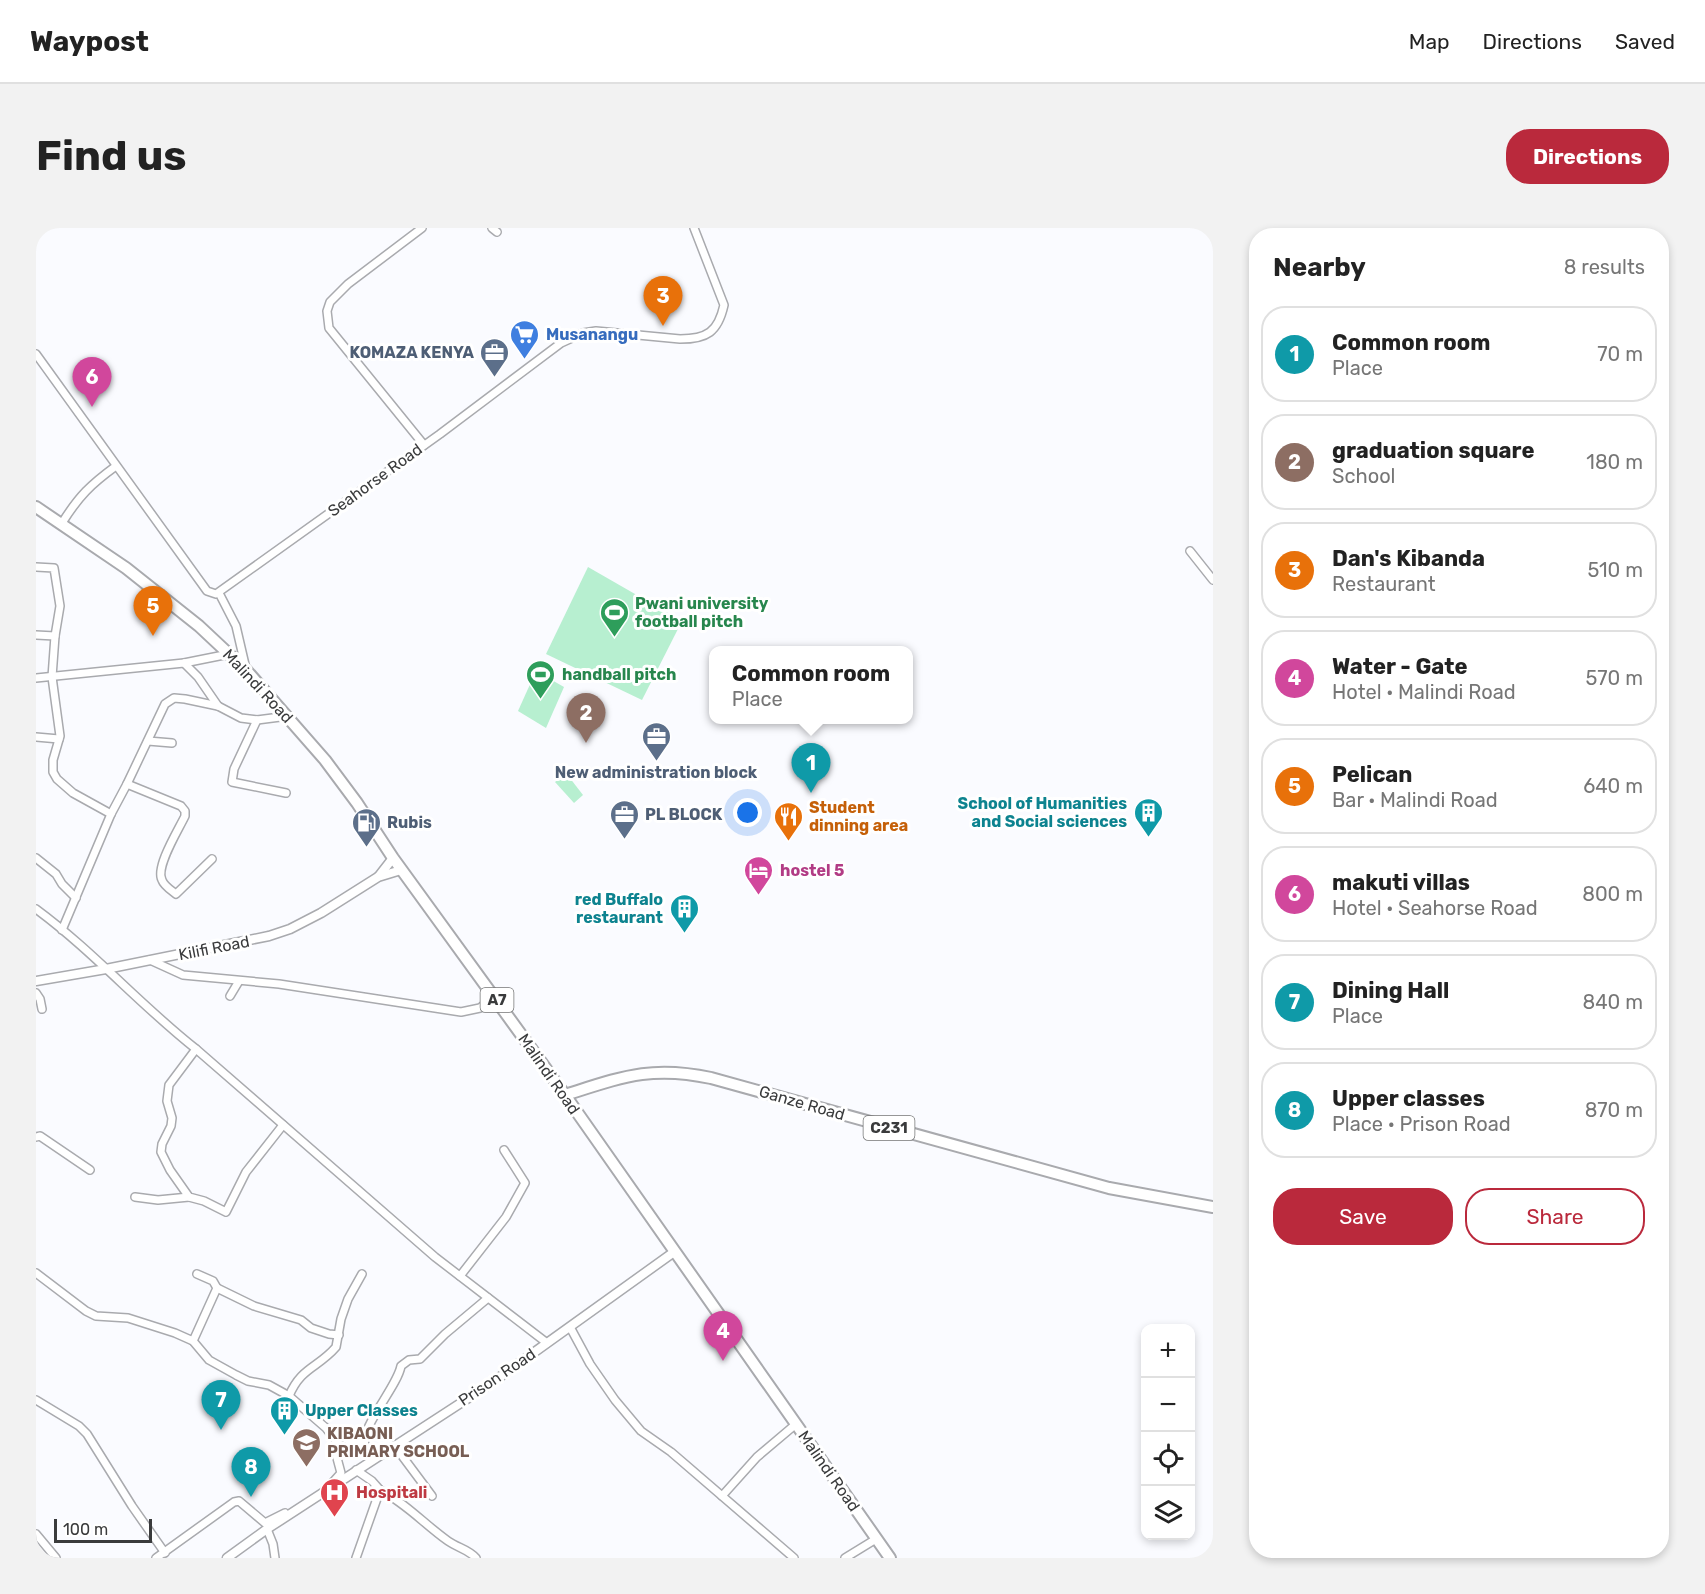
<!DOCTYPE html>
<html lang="en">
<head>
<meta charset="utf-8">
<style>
	:root { --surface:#fff; --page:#f2f2f2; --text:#222; --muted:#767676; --line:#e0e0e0; --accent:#ba293c }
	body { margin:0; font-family:Rubik,sans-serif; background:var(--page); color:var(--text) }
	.controls { position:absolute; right:18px; bottom:18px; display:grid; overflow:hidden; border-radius:12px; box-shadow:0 3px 9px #0003 }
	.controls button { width:54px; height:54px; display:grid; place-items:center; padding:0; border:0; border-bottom:2px solid var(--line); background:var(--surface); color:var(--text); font:30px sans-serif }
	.scale { position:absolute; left:18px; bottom:15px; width:98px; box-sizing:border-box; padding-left:6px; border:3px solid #3a3b3c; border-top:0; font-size:16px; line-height:21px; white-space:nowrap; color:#3a3b3c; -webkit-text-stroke:4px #fff; paint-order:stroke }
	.you { position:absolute; left:712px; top:585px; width:21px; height:21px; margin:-15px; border:4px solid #fff; border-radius:50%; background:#1a73e8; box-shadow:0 0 0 9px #1a73e833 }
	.badge { display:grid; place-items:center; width:39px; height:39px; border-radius:50%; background:var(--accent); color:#fff; font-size:20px; font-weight:700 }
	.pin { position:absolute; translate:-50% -50px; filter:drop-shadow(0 2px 3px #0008) }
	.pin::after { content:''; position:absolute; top:32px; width:21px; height:18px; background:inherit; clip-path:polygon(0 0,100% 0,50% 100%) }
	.popup { position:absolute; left:673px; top:418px; width:204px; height:78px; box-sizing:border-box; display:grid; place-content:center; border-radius:12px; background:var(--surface); filter:drop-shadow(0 2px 4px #0005); font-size:20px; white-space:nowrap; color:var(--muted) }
	.popup b { font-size:22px; color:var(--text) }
	.popup::after { content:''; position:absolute; left:50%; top:100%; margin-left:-12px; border:12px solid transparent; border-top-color:var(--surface) }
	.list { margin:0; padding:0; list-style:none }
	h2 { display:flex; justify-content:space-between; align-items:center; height:78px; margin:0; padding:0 24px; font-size:26px }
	h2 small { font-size:20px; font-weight:400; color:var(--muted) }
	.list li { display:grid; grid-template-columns:39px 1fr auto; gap:18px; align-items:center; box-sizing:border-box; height:96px; margin:0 12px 12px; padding:0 12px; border:2px solid var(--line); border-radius:24px }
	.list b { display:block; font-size:22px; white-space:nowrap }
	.list p { margin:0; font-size:20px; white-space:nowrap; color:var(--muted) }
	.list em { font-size:20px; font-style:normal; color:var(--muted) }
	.actions { display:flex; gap:12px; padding:18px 24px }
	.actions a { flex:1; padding:14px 0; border:2px solid var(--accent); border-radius:24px; text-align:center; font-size:21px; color:var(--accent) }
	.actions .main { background:var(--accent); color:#fff }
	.icon { flex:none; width:33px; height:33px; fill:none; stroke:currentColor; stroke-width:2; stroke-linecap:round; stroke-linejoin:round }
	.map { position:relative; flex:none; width:1177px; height:1330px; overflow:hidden; border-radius:24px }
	header { display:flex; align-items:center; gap:36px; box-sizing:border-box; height:84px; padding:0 30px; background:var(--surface); border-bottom:2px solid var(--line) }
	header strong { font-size:28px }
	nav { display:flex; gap:33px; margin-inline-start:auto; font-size:21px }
	.intro { display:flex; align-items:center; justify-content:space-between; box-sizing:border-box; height:144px; padding:0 36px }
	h1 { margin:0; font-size:42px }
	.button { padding:15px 27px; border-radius:24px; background:var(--accent); color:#fff; font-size:21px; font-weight:700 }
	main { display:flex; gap:36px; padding:0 36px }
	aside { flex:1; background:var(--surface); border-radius:24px; box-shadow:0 3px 9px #0003 }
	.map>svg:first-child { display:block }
	.green { fill:#b7efd0 }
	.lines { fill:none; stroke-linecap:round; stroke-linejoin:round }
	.minor-casing { stroke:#a9aaae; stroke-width:10 }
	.tertiary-casing { stroke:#a9aaae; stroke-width:11 }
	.primary-casing { stroke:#a9aaae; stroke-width:14 }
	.trunk-casing { stroke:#a9aaae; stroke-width:14 }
	.minor { stroke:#fff; stroke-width:7 }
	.tertiary { stroke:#fff; stroke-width:8 }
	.primary { stroke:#fff; stroke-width:10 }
	.trunk { stroke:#fff; stroke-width:10 }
	.labels { text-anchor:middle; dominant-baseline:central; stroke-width:6; stroke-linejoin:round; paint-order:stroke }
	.shield { fill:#fff; stroke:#757676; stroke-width:1.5 }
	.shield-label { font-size:15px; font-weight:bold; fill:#3a3b3c }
	.shop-label { font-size:16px; font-weight:bold; fill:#366cbe; stroke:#fff; text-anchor:start }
	.service-label { font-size:16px; font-weight:bold; fill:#4e5e75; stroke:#fff; text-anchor:start }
	.street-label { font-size:16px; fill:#3a3b3c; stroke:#fff }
	.leisure-label { font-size:16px; font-weight:bold; fill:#27864d; stroke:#fff; text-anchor:start }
	.culture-label { font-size:16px; font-weight:bold; fill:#0d838f; stroke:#fff; text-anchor:end }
	.food-label { font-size:16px; font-weight:bold; fill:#c56008; stroke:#fff; text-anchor:start }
	.hotel-label { font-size:16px; font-weight:bold; fill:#b23c85; stroke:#fff; text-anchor:start }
	.education-label { font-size:16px; font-weight:bold; fill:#785e54; stroke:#fff; text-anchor:start }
	.health-label { font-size:16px; font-weight:bold; fill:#be3a42; stroke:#fff; text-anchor:start }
</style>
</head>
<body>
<header>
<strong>Waypost</strong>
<nav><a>Map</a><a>Directions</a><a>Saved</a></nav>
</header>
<div class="intro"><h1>Find us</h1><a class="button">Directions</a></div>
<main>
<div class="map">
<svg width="1177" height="1330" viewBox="0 0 1177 1330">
	<rect width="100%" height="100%" fill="#fafbff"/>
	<g class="green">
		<polygon points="552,339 646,393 606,472 510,426"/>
		<polygon points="500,443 528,459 510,500 482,483"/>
		<polygon points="530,545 547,567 538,575 519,554"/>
	</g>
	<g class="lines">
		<defs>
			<g id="minor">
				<polyline points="386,0 312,56 294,74 291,83 293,100 388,217"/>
				<polyline points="456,0 461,4"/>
				<path d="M0 126 171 363 180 366 404 206 525 115 547 105 560 103 644 111C671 111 682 104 688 77L658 0"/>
				<path d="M26 295C43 268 54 257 80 238"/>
				<polyline points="1154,323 1177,352"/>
				<polyline points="0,339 18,340 24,378 19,408 16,449 24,508 17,532 17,544 21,551 37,565 75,586"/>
				<polyline points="183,365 200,398 210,441"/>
				<polyline points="0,407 19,408"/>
				<polyline points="148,435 162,449 182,478"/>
				<polyline points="0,450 148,435 193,426"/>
				<polyline points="221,492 198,541 196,554 250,565"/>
				<polyline points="0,509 23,511"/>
				<polyline points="112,513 136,515"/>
				<path d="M91 556 145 578 149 583V588C143 601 119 639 126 652 128 658 135 662 140 666L176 631"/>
				<polyline points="0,630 20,646 26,656 40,670"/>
				<path d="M0 681C57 723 104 777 160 821L399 1029 511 1115"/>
				<polyline points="26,702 75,586 91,556 129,476 138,470 149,471 182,478 205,490 221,492 252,488"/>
				<polyline points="114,732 147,747 243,756 425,784 444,780 458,768"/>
				<polyline points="0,765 4,771 6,781"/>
				<polyline points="194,768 203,753"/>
				<polyline points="160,821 133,857 131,873 136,890 135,898 126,916 125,924 134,942 153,969 168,973 190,984 210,944 247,897"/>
				<polyline points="0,909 4,908 54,942"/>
				<polyline points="99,969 122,972 153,969"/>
				<polyline points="0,1045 50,1083 60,1088 92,1090 139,1105 157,1113 173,1132 200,1147 212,1153 233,1157 253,1168 290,1200 303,1217"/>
				<polyline points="424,1048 470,989 489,955 468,922"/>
				<polyline points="181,1060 218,1078 265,1092 275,1100 293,1106 303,1107"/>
				<polyline points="534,1099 554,1136 579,1172 605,1203 635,1224 758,1330"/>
				<polyline points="157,1113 181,1060 177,1053 161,1046"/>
				<path d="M253 1168C265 1139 282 1140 300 1119L305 1091 312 1071 326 1046"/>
				<polyline points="0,1172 43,1198 51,1206 96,1278 129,1325"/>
				<polyline points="303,1217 309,1218 329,1212"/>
				<polyline points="358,1217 396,1268"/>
				<path d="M335 1233C333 1229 330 1224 329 1220 323 1199 361 1160 365 1138L373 1132 384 1131 409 1106 452 1070"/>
				<polyline points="320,1242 336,1253 344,1262 320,1330"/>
				<polyline points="296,1255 305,1245 301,1230 303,1217"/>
				<path d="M344 1262C371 1276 388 1296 412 1313 422 1320 432 1321 440 1330"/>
				<polyline points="686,1268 721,1229 760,1196"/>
				<polyline points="231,1301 237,1316 239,1330"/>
				<polyline points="0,1306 20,1330"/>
				<polyline points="120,1330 198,1274 203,1273 229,1295 249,1285"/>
				<polyline points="809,1330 840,1311"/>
			</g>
			<g id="tertiary">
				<polyline points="343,648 357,630"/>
				<polyline points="0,753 70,741 233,708 254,701 285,685 342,649 365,642"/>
				<polyline points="191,1330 231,1301 454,1156 638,1024"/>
			</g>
			<path id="primary" d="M529 867C586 849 615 837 675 850L1073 960 1177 979"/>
			<polyline id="trunk" points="0,279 90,340 163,398 211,443 289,532 321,575 357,630 529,867 854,1330"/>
		</defs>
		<use href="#minor" class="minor-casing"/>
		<use href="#tertiary" class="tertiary-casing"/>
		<use href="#primary" class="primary-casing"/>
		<use href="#trunk" class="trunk-casing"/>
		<use href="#minor" class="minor"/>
		<use href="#tertiary" class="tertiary"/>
		<use href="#primary" class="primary"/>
		<use href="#trunk" class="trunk"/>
	</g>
	<defs>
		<symbol id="supermarket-pin" viewBox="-11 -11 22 30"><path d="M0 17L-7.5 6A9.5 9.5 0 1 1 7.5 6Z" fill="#3f7fe0" stroke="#fff"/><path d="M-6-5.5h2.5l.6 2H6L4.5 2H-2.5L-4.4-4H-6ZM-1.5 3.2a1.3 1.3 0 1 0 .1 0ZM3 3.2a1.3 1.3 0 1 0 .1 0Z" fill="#fff"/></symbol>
		<symbol id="office-pin" viewBox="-11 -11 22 30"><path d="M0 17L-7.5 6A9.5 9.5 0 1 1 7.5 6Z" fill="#5c6f8a" stroke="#fff"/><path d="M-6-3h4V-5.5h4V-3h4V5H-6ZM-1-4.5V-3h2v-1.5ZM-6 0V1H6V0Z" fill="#fff"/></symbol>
		<symbol id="stadium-pin" viewBox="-11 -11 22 30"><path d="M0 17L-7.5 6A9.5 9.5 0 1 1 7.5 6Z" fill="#2e9e5b" stroke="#fff"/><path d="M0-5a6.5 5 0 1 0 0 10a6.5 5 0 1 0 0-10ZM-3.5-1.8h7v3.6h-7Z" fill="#fff"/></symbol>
		<symbol id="building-pin" viewBox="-11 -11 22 30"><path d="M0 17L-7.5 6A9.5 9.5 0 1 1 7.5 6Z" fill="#0f9aa8" stroke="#fff"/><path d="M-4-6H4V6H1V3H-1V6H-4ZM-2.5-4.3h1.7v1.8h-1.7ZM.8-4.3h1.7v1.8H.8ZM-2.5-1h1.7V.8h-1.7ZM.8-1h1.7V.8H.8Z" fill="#fff"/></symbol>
		<symbol id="restaurant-pin" viewBox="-11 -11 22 30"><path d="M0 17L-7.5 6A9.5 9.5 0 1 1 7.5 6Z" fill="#e8710a" stroke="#fff"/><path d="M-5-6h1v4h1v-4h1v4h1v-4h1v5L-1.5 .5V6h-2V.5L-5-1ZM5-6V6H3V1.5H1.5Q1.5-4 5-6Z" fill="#fff"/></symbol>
		<symbol id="fuel-pin" viewBox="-11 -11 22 30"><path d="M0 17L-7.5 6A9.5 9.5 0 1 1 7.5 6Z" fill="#5c6f8a" stroke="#fff"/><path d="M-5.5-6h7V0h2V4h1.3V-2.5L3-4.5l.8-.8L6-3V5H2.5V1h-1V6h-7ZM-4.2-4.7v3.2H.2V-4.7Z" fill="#fff"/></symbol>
		<symbol id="hotel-pin" viewBox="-11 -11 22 30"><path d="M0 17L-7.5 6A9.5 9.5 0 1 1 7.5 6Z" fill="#d1479c" stroke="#fff"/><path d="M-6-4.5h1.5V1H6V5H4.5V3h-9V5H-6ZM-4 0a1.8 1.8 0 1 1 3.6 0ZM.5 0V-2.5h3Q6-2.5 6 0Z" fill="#fff"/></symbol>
		<symbol id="school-pin" viewBox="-11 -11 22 30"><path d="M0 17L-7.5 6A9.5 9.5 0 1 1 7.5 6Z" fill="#8d6e63" stroke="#fff"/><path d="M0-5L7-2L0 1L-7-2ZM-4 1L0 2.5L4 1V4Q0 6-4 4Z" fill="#fff"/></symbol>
		<symbol id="hospital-pin" viewBox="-11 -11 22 30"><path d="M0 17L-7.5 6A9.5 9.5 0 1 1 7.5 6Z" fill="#e0444e" stroke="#fff"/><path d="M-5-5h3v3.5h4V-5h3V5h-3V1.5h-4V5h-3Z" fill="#fff"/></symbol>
	</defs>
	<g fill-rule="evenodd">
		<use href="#supermarket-pin" x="472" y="90" width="33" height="45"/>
		<use href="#office-pin" x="442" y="108" width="33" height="45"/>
		<use href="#stadium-pin" x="562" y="368" width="33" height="45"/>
		<use href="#stadium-pin" x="488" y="430" width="33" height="45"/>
		<use href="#office-pin" x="604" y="492" width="33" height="45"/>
		<use href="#building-pin" x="1096" y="568" width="33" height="45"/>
		<use href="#office-pin" x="572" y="570" width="33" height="45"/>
		<use href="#restaurant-pin" x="736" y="572" width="33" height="45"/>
		<use href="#fuel-pin" x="314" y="578" width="33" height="45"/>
		<use href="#hotel-pin" x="706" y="626" width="33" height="45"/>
		<use href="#building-pin" x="632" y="664" width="33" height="45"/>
		<use href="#building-pin" x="232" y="1166" width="33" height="45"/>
		<use href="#school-pin" x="254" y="1198" width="33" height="45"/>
		<use href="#hospital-pin" x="282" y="1248" width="33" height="45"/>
	</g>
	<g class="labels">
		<g class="shield">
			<rect x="444.5" y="760" width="33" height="24" rx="4.5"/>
			<rect x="827.5" y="888" width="51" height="24" rx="4.5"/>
		</g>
		<g class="shield-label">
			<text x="461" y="772">A7</text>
			<text x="853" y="900">C231</text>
		</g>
		<g class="shop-label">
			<text x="510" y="106">Musanangu</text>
		</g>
		<g class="service-label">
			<text x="438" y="124" text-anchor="end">KOMAZA KENYA</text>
			<text x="620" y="544" text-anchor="middle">New administration block</text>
			<text x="609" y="586">PL BLOCK</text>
			<text x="351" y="594">Rubis</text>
		</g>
		<g class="street-label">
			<text transform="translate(339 252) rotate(-36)">Seahorse Road</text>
			<text transform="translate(222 458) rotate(47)">Malindi Road</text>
			<text transform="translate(178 720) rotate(-11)">Kilifi Road</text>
			<text transform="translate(513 846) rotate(55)">Malindi Road</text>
			<text transform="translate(766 875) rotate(16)">Ganze Road</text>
			<text transform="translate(461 1149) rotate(-34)">Prison Road</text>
			<text transform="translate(793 1243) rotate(55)">Malindi Road</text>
		</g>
		<g class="leisure-label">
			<text x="599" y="375">Pwani university<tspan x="599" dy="18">football pitch</tspan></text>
			<text x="526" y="446">handball pitch</text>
		</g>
		<g class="culture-label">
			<text x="1091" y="575">School of Humanities<tspan x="1091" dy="18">and Social sciences</tspan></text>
			<text x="627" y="671">red Buffalo<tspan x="627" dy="18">restaurant</tspan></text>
			<text x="269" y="1182" text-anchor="start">Upper Classes</text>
		</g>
		<g class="food-label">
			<text x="773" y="579">Student<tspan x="773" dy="18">dinning area</tspan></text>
		</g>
		<g class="hotel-label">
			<text x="744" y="642">hostel 5</text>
		</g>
		<g class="education-label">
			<text x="291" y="1205">KIBAONI<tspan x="291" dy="18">PRIMARY SCHOOL</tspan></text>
		</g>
		<g class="health-label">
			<text x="320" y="1264">Hospitali</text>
		</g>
	</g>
</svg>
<div class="controls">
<button>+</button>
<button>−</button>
<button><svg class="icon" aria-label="locate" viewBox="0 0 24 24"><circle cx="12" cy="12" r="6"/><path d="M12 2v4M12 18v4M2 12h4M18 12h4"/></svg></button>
<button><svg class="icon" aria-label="layers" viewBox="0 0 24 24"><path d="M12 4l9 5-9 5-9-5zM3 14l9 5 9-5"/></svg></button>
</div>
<div class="scale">100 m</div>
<div class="you"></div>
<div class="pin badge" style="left:775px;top:565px;background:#0f9aa8">1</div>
<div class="popup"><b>Common room</b>Place</div>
<div class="pin badge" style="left:550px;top:515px;background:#8d6e63">2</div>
<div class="pin badge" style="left:627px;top:98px;background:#e8710a">3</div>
<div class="pin badge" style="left:687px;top:1133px;background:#d1479c">4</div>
<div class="pin badge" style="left:117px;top:408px;background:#e8710a">5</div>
<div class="pin badge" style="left:56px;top:179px;background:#d1479c">6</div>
<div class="pin badge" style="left:185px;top:1202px;background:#0f9aa8">7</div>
<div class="pin badge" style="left:215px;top:1269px;background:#0f9aa8">8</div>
</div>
<aside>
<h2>Nearby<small>8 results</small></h2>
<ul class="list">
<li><span class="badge" style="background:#0f9aa8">1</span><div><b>Common room</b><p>Place</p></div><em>70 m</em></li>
<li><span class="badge" style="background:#8d6e63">2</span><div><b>graduation square</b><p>School</p></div><em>180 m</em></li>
<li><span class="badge" style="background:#e8710a">3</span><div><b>Dan's Kibanda</b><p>Restaurant</p></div><em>510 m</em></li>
<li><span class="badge" style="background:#d1479c">4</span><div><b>Water - Gate</b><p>Hotel · Malindi Road</p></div><em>570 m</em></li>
<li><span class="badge" style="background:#e8710a">5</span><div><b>Pelican</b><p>Bar · Malindi Road</p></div><em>640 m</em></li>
<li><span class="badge" style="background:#d1479c">6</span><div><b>makuti villas</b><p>Hotel · Seahorse Road</p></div><em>800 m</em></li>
<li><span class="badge" style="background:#0f9aa8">7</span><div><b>Dining Hall</b><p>Place</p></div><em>840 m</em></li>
<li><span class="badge" style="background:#0f9aa8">8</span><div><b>Upper classes</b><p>Place · Prison Road</p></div><em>870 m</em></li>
</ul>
<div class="actions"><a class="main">Save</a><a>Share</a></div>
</aside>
</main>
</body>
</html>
